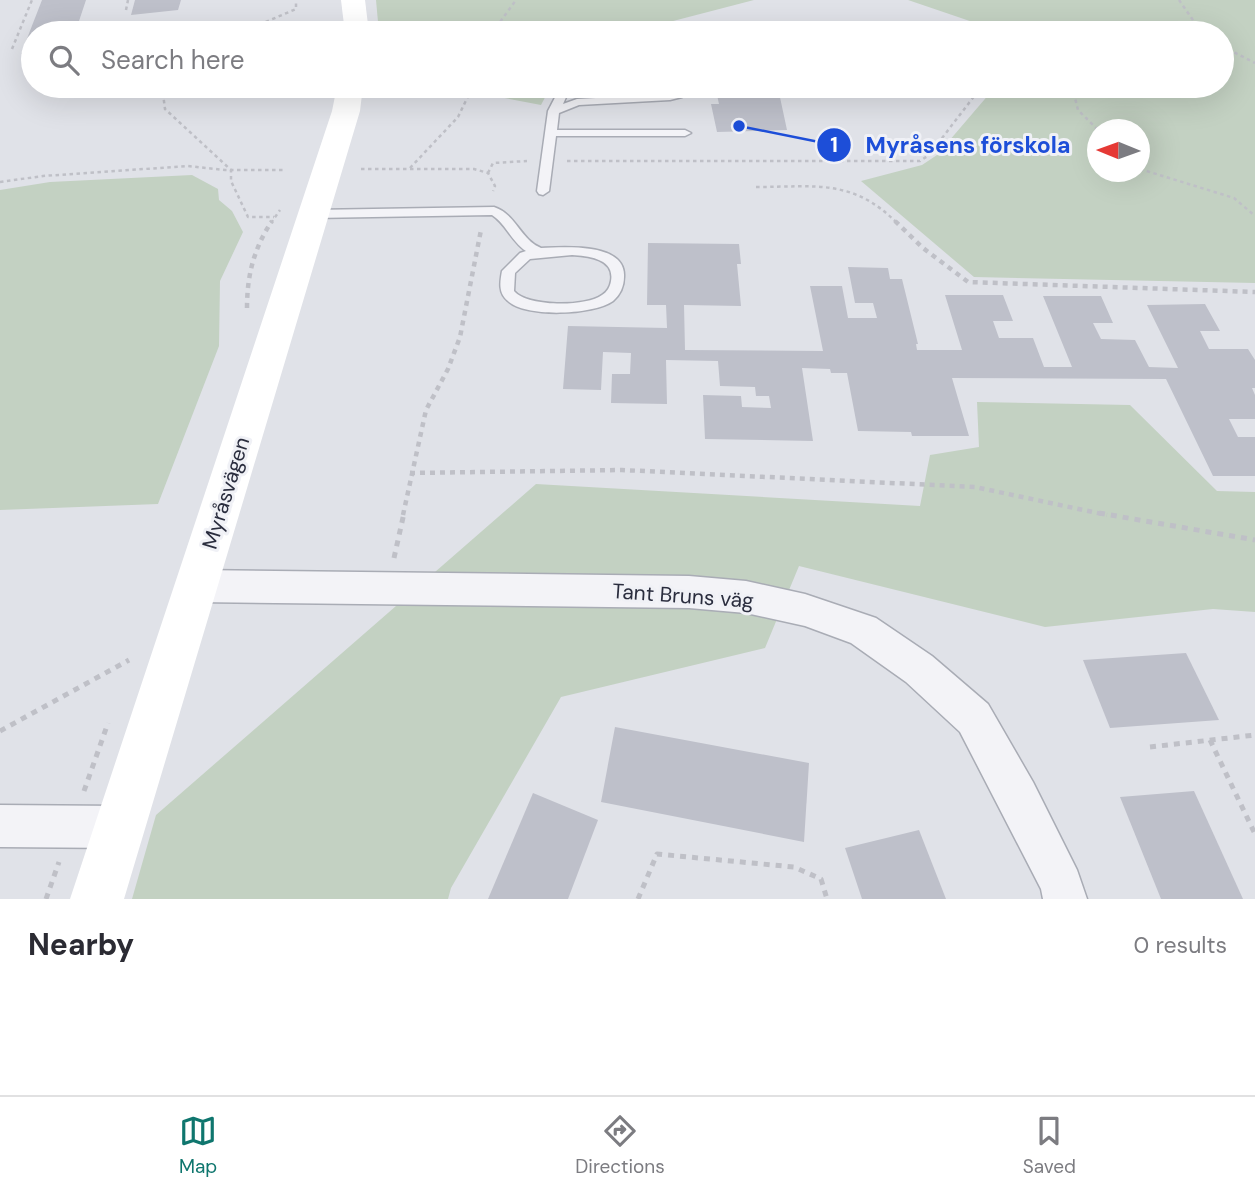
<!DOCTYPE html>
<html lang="en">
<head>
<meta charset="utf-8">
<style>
	:root { --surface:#fff; --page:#f2f2f3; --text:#2b2b33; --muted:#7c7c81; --line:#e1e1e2; --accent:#0f766e }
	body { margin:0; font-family:"DM Sans",sans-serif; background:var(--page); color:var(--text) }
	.compass { position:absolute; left:1087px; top:119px; width:63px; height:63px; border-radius:50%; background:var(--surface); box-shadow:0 7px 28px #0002; rotate:271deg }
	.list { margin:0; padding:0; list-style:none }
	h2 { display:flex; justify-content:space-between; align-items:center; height:91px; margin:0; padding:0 28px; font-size:30px }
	h2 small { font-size:23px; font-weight:400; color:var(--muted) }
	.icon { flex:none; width:38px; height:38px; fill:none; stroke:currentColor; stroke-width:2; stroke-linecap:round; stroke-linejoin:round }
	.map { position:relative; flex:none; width:1255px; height:899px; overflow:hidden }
	.search { position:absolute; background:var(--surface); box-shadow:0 7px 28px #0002; left:21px; right:21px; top:21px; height:77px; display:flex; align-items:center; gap:18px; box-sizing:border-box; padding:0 24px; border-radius:38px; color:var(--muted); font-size:26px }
	.sheet { height:196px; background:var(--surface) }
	nav { display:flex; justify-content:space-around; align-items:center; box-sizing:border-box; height:98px; border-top:2px solid var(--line); background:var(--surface); font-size:19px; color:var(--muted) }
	nav a { display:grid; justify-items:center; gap:4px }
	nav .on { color:var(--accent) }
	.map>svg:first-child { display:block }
	.green { fill:#c3d1c2; fill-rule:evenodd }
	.building { fill:#bec0ca }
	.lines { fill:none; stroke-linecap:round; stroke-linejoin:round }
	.lane-casing { stroke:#a9acb5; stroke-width:3 }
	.street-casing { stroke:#a9acb5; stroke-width:3 }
	.path-far2 { stroke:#bfc0c7; stroke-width:2.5; stroke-dasharray:3.5 3.5; stroke-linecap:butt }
	.path-far1 { stroke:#bfc0c7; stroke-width:4.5; stroke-dasharray:5 5; stroke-linecap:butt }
	.path { stroke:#bfc0c7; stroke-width:5; stroke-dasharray:6 6; stroke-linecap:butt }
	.lane { fill:#f3f3f7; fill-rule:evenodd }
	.street { fill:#f3f3f7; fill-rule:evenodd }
	.secondary { fill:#fff; fill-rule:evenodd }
	.labels { text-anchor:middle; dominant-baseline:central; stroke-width:6; stroke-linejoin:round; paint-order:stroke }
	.street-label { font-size:21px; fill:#2a2d3e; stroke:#f0f1f6 }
	.leader { fill:none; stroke:#1d4ed8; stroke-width:2.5 }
	.callout-dot { fill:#1d4ed8; stroke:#f0f1f6; stroke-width:2.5 }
	.mark-label { font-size:21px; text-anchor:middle; font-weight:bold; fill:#fff }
	.callout-label { font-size:23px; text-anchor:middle; font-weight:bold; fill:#1d4ed8; stroke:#f0f1f6; stroke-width:6; stroke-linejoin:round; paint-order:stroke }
</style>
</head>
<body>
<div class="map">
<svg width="1255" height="899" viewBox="0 0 1255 899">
	<rect width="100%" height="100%" fill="#e0e2e8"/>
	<g class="green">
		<polygon points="376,0 754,0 627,33 379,33"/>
		<path d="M908 0H1255V283L974 277 861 181 922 165 937 155 996 86H1222V33H1005ZM1098 130H1140V172H1098Z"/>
		<polygon points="380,86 551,86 541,105 452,88"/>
		<polygon points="192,175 218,189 219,200 232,211 243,232 220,281 219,346 158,504 0,510 0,190 50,182"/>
		<polygon points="977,402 1130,405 1217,491 1255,492 1255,612 1213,609 1045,627 799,566 765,648 561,697 451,888 448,899 132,899 156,815 536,484 920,506 930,455 979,447"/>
	</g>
	<g class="building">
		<polygon points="42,0 86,0 75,33 33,33 33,52 21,54"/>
		<polygon points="135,0 181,0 178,10 131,15"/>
		<polygon points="597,86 627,86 627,90 596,90"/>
		<polygon points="707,86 766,86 767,88 778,88 787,130 717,132 711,104 719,104 717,95 708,95"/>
		<polygon points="648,243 739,244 741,264 737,264 741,306 684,305 685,350 823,351 810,286 842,286 848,318 877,318 873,303 855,303 848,267 888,268 890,279 902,279 918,344 916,344 917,350 962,350 945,295 1003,295 1013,321 993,321 999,338 1033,338 1044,367 1072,367 1043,296 1101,296 1113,323 1093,323 1101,339 1135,340 1149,367 1178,368 1147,305 1205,304 1220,331 1200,331 1209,349 1248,349 1255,360 1255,388 1252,388 1255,395 1255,419 1229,419 1238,437 1255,437 1255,476 1213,476 1166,379 952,378 969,436 912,436 911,432 858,431 847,373 831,373 830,369 802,368 813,441 705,439 703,395 741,396 742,407 771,408 769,396 756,396 755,387 720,386 718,361 666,360 667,404 611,403 612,374 630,374 631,353 603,352 601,390 563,389 568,326 667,328 666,305 647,305"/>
		<polygon points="1186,653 1219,720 1110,728 1083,660"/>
		<polygon points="615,727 809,763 804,842 601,802"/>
		<polygon points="1194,791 1243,899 1161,899 1120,797"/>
		<polygon points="533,793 598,820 568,899 488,899"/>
		<polygon points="919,830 946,899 862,899 845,848"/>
	</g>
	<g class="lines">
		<defs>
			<g id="lane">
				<polygon points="561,86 571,86 563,104 577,99 670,94 681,86 692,86 682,97 670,100 579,105 559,113 557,130 685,130 691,133 685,136 556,136 549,191 543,195 539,194 537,191 548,111"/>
				<path d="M494 207C516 214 520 239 541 248 564 247 626 242 624 277 624 286 620 295 613 301 594 315 525 318 508 301 498 293 500 282 502 271L520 253 526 251C512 242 506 224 492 215L313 218 307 214 313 210ZM572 255C589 256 615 259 611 281 610 287 607 292 602 295 586 307 527 307 514 291L515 273 530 259Z"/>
			</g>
			<g id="street">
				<polygon points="196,570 689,576 746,581 805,594 876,618 932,656 988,704 1033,782 1077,870 1087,899 1043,899 1041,889 960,732 906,682 851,643 805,626 746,613 689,608 196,602 184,597 178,586 184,575"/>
				<polygon points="0,805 120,806 135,812 141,827 135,842 120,848 0,847"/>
			</g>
		</defs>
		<use href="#lane" class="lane-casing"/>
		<use href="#street" class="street-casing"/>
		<g class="path-far2">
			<polyline points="1179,0 1202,33"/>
			<polyline points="126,10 128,0"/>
			<polyline points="240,33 296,9 296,0"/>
			<polyline points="492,33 516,0"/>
			<polyline points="1126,33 1182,33"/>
			<polyline points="1222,46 1255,63"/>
			<polyline points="12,49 32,0"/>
			<polyline points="162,86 165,109 231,170 231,181 248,217 274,217"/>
			<polyline points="1072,86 1078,110 1098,130"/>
			<polyline points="567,161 920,161 929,155 982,86"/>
			<polyline points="410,168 458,117 473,86"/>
			<polyline points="361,169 474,169 488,173 495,186 493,191"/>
			<polyline points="1140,169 1234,198 1255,216"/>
			<polyline points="488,173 493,163 527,161"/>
			<polyline points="0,182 43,176 188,166 225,170 286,170"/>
			<path d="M756 187C815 187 852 178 897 223"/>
			<polyline points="271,223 280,210"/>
		</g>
		<g class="path-far1">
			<polyline points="895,221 923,248 968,282 1255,292"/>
			<path d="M247 308C247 275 254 248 272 221"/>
			<polyline points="410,473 622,470 975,487 1107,515"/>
			<polyline points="403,515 426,410 448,369 460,337 481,230"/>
		</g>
		<g class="path">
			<polyline points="1099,513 1255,540"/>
			<polyline points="394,558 404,513"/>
			<polyline points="0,731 129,660"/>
			<polyline points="1210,740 1255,834"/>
			<polyline points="1150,747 1255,735"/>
			<polyline points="84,791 108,723"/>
			<polyline points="46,899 59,862"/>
			<polyline points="638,899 657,854 794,867 821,879 827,899"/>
		</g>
		<use href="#lane" class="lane"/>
		<use href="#street" class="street"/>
		<g class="secondary">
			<polygon points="341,0 365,0 369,33 345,33"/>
			<polygon points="337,86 363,86 360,111 124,899 70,899 332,111"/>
		</g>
	</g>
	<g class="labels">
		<g class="street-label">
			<text transform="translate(226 493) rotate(-73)">Myråsvägen</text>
			<text transform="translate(683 596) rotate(4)">Tant Bruns väg</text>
		</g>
	</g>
	<path class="leader" d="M739 126L834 145"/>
	<g class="callout-dot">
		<circle cx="739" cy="126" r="7"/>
		<circle cx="834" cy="145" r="18"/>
	</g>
	<g class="mark-label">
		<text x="834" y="152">1</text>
	</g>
	<g class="callout-label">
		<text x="968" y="153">Myråsens förskola</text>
	</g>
</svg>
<svg class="compass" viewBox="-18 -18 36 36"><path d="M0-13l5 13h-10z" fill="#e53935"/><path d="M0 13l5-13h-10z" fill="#7c7c81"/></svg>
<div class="search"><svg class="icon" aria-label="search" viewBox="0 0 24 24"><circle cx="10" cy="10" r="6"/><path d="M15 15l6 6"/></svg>Search here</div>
</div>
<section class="sheet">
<h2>Nearby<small>0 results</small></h2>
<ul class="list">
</ul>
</section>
<nav>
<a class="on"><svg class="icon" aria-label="map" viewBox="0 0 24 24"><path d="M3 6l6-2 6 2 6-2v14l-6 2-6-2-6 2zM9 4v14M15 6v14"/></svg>Map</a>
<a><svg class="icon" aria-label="directions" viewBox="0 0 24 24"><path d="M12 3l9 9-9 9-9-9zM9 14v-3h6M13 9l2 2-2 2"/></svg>Directions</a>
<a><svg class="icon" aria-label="saved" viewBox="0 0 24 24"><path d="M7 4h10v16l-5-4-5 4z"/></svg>Saved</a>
</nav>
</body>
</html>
